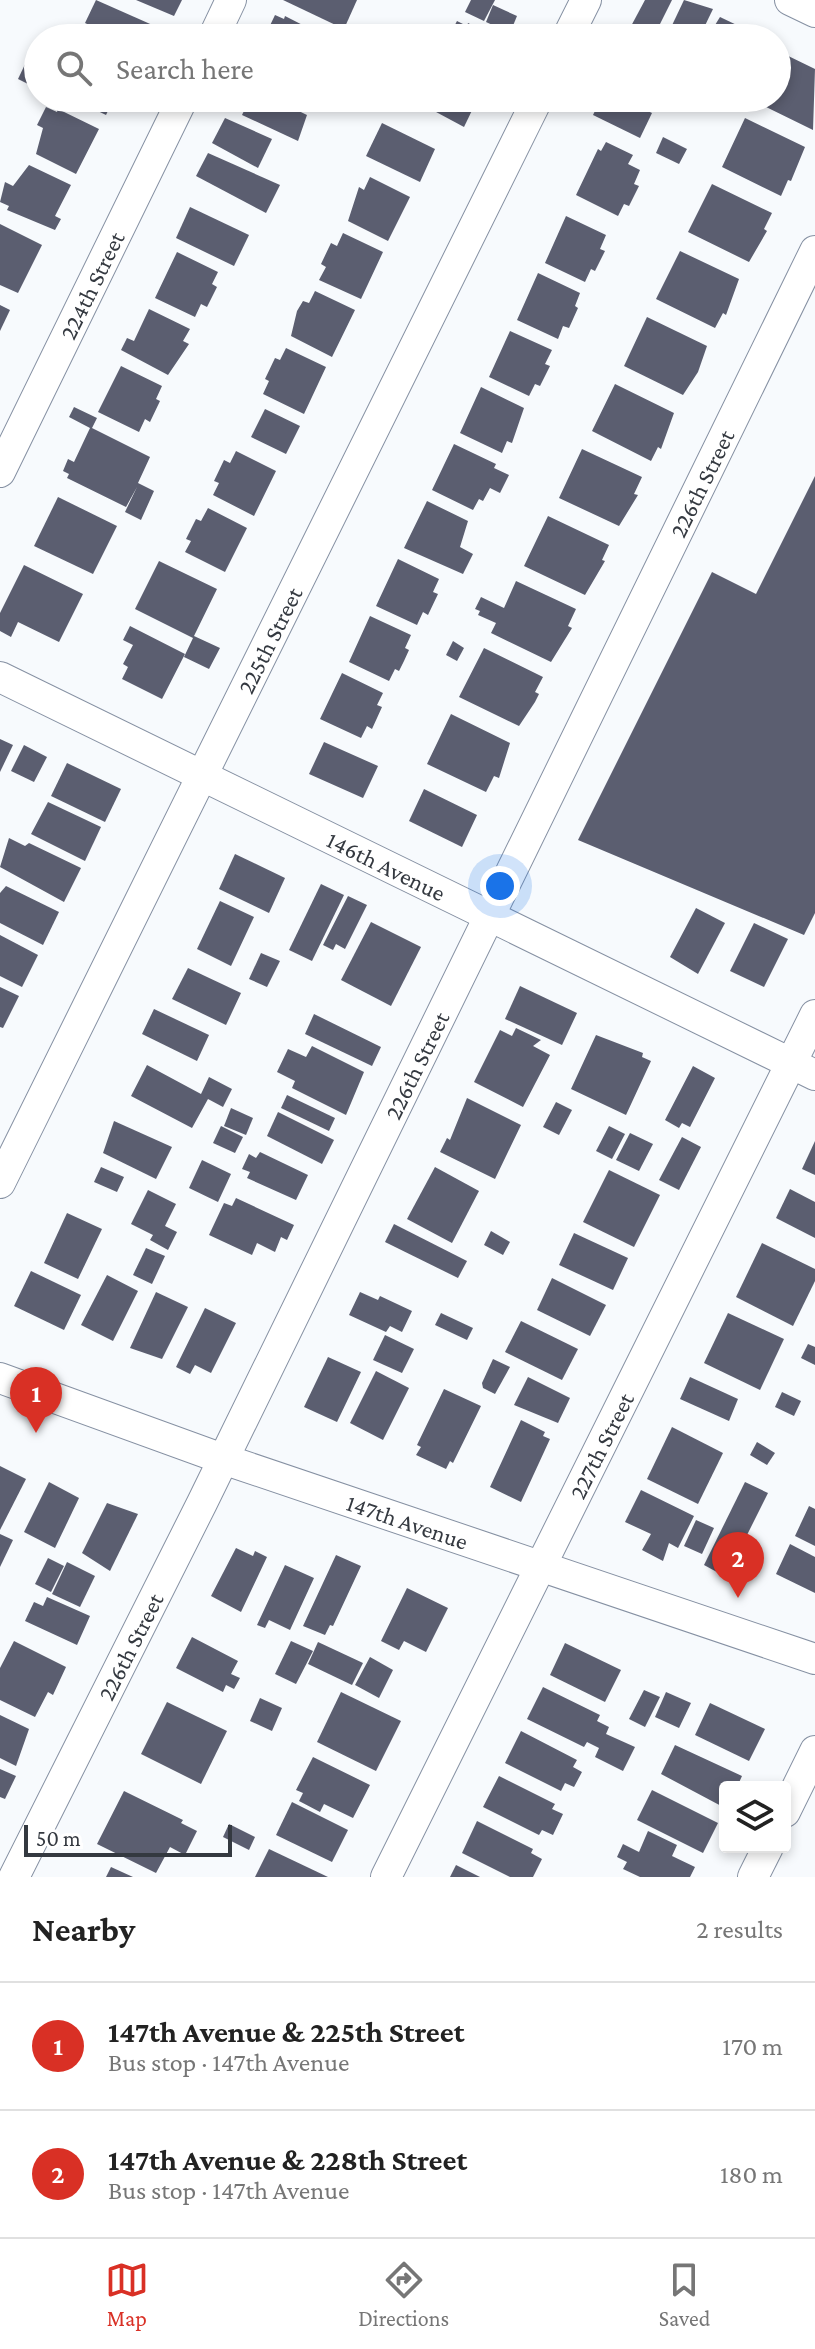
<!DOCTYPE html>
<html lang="en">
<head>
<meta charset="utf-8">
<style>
	:root { --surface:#fff; --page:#f6f6f6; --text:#222; --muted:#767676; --line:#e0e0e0; --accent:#d93025 }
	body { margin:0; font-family:"Crimson Pro",serif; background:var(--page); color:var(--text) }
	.controls { position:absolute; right:24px; bottom:24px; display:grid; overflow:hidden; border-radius:8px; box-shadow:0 4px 12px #0003 }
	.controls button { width:72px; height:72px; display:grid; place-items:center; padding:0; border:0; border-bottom:2px solid var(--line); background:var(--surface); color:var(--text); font:40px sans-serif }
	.scale { position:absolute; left:24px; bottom:20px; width:208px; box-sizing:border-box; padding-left:8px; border:4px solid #343940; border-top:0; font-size:22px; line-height:28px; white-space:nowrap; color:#343940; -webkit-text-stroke:6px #fff; paint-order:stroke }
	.you { position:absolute; left:500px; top:886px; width:28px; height:28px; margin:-20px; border:6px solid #fff; border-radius:50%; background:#1a73e8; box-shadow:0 0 0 12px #1a73e833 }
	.badge { display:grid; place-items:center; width:52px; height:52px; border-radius:50%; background:var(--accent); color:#fff; font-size:26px; font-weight:700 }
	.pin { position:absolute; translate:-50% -66px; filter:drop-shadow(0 2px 4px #0008) }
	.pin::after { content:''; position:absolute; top:42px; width:28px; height:24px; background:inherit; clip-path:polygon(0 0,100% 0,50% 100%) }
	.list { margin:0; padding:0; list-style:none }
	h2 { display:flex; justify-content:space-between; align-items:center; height:104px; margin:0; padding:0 32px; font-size:34px }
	h2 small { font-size:26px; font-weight:400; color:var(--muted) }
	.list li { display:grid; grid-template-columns:52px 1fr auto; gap:24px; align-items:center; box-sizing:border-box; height:128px; padding:0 32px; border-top:2px solid var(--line) }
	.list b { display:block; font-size:30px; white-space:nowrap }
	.list p { margin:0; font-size:26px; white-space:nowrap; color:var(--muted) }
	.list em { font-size:26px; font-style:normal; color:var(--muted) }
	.icon { flex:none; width:44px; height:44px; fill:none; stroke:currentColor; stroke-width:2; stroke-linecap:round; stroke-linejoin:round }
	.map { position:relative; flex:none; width:815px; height:1877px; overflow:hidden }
	.search { position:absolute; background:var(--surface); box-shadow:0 4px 12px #0003; left:24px; right:24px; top:24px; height:88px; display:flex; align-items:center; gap:20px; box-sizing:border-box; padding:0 28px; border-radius:44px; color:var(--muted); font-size:30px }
	.sheet { height:360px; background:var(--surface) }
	nav { display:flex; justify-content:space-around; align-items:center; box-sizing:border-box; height:112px; border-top:2px solid var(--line); background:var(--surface); font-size:22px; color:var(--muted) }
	nav a { display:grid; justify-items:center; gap:4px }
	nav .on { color:var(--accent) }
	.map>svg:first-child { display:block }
	.building { fill:#5b5e70 }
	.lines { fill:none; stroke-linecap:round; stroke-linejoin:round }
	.minor-casing { stroke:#8691a3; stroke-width:32 }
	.minor { stroke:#fff; stroke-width:30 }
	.labels { text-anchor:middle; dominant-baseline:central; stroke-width:8; stroke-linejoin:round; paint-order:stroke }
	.street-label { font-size:24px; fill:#343940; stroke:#fff }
</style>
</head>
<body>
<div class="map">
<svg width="815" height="1877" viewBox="0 0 815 1877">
	<rect width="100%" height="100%" fill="#f7fafd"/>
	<g class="building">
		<polygon points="96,0 157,27 151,38 116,38 85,23"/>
		<polygon points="136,0 182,0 174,16"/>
		<polygon points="283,0 357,0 344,29"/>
		<polygon points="471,0 495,0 484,21 465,12"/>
		<polygon points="645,0 672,0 653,38 630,28"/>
		<polygon points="684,0 713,9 699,38 666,38"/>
		<polygon points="493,5 517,16 510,33 486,22"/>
		<polygon points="275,15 284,19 285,16 328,38 264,38"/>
		<polygon points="720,17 743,28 738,38 707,38"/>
		<polygon points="457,21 467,26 468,23 498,38 448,38"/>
		<polygon points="397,28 416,38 392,38"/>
		<polygon points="778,51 815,69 813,130 754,101 777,98"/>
		<polygon points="28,58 38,63 38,89 18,79"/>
		<polygon points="71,98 114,98 106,115"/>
		<polygon points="250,98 272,98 307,115 298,141 242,115"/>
		<polygon points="410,98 478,98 464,127"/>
		<polygon points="601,98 620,98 652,113 640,138 593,115"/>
		<polygon points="46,107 57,112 58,109 99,129 76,174 36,154 43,128 37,125"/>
		<polygon points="225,118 272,139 258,168 212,143"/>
		<polygon points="745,118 805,147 791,181 788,180 781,196 722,167"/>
		<polygon points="382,123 435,149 420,182 366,156"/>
		<polygon points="663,137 687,149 679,164 656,153"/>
		<polygon points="606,142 633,155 628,164 640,170 634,184 639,186 629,206 624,204 618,216 576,195 598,149 601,151"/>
		<polygon points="208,153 280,185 266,213 196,176"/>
		<polygon points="29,165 71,185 55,216 61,219 55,230 7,210 9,206 0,202 5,182 13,186"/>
		<polygon points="370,177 410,197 388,241 348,221 359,187 364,190"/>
		<polygon points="712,184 772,213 764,229 767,231 749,262 688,232"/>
		<polygon points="190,207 249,235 234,266 176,238"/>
		<polygon points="566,216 606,235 600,249 605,251 595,271 591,269 585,282 545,263"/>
		<polygon points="0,224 42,245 18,293 0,285"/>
		<polygon points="343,233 383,252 361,299 319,280 326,267 321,264 331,243 337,246"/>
		<polygon points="680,251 739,279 726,315 723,313 715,328 656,299"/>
		<polygon points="177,252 218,272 212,284 217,287 207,307 201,304 195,317 155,298"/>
		<polygon points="538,273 580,293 575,306 578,308 569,328 563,326 558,339 517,320"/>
		<polygon points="315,291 355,310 332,357 291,336 297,311 303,301 309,303"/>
		<polygon points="0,305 10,310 0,331"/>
		<polygon points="149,309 190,329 183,341 189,344 168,375 121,350 127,338 134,341"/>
		<polygon points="647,317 707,346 698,372 683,395 624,366"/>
		<polygon points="510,331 552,350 545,364 550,366 540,386 535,384 529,396 489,377"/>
		<polygon points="286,348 326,367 304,414 263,394 269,381 265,379 275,358 280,360"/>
		<polygon points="121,366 162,386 156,399 160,401 150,422 145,419 139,432 98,412"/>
		<polygon points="615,384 674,413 661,449 658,447 651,461 592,431"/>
		<polygon points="481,387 524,408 512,443 507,441 502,453 460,433"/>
		<polygon points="74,407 97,418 92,428 150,457 138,483 154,491 141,520 125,512 137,487 126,507 67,478 69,474 63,471 68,459 74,462 90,428 69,417"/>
		<polygon points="265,409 300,426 286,454 251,437"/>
		<polygon points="454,444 496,464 494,468 509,475 500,493 490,488 483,501 479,499 473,510 432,490"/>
		<polygon points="582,449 642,477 634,494 638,495 619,526 559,498"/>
		<polygon points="236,451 276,471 254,516 213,495 219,483 214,481 224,460 230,463"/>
		<polygon points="815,476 815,913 804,935 578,840 712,572 756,594"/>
		<polygon points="58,497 117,526 93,574 34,546"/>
		<polygon points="427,501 468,521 460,547 473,554 463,574 404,548"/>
		<polygon points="208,508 247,528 225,572 185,552 191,541 186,539 196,519 201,521"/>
		<polygon points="548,516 609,545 602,560 605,561 585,595 524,566"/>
		<polygon points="398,559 439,579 433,592 438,594 428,615 423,612 417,625 376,606"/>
		<polygon points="159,561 217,589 194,636 220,648 209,669 184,657 193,638 135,609"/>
		<polygon points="24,565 83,594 59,642 18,622 11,637 0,631 0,613"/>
		<polygon points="516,581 576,609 568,626 572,628 551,662 491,633 496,623 478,615 480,611 475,609 481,597 504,608"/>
		<polygon points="370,616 411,635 405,648 409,650 404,661 399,671 395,669 389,681 349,662"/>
		<polygon points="130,626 185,654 162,699 122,679 128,667 123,664 133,645 123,640"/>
		<polygon points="453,641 464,648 457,661 446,655"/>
		<polygon points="484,648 543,677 535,692 539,694 535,702 519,726 459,697"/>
		<polygon points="342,673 383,693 377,705 382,707 372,729 367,726 361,738 320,719"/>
		<polygon points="451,714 510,743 499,778 494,776 486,792 427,764"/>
		<polygon points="0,739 13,745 0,772"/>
		<polygon points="324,742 378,766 363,798 309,774"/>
		<polygon points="24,745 47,757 34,782 11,771"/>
		<polygon points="67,763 121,789 105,822 51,796"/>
		<polygon points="424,789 477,815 462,847 409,821"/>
		<polygon points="48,802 101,827 85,861 31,834"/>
		<polygon points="9,838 25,846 29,843 81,868 64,902 0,867"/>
		<polygon points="235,854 285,878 269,913 219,889"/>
		<polygon points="321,884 344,895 312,961 289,950"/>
		<polygon points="6,886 59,912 43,945 0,923 0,893"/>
		<polygon points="348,896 367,905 345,949 336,944 333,950 323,945"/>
		<polygon points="220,901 254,917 231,966 197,949"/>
		<polygon points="696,908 725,923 698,974 670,957"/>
		<polygon points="371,922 421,947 391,1006 341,980"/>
		<polygon points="754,923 788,939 764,987 730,971"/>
		<polygon points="0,935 38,955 22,987 0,976"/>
		<polygon points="261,953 280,961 267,987 249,979"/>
		<polygon points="188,968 241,993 226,1025 172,999"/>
		<polygon points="520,986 577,1013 562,1045 505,1019"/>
		<polygon points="0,987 19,996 3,1028 0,1027"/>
		<polygon points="154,1009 209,1035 197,1061 142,1034"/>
		<polygon points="314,1014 381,1047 372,1066 305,1034"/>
		<polygon points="516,1028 541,1040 533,1046 550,1055 523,1107 474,1082 500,1030 512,1036"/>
		<polygon points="596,1035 643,1053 642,1057 651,1061 626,1115 571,1089"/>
		<polygon points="312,1046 364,1072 346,1115 292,1088 295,1081 277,1072 288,1049 306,1057"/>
		<polygon points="147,1065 201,1094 209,1077 232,1089 223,1107 208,1099 192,1128 131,1096"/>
		<polygon points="693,1066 715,1078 690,1127 682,1123 679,1128 665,1120"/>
		<polygon points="287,1095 335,1118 329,1131 281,1108"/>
		<polygon points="467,1098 521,1125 495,1179 440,1152 447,1138 450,1140"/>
		<polygon points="556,1102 572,1110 559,1135 543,1127"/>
		<polygon points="231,1108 253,1118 246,1135 224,1126"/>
		<polygon points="278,1112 334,1140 322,1164 267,1136"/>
		<polygon points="114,1121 172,1147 156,1179 103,1153"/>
		<polygon points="221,1126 243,1137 235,1153 213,1143"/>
		<polygon points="609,1126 625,1134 612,1159 596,1151"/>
		<polygon points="630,1133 653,1144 639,1171 616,1160"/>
		<polygon points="682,1137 701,1147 679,1190 659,1180"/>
		<polygon points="815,1141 815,1175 802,1169"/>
		<polygon points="260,1152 308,1175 296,1200 247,1178 250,1172 242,1169 249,1154 256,1158"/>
		<polygon points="202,1160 231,1174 218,1202 189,1188"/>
		<polygon points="101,1167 124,1177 117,1192 94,1182"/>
		<polygon points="435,1167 479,1191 452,1243 407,1219"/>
		<polygon points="609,1170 660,1195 634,1247 583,1222"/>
		<polygon points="790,1189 815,1202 815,1238 776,1218"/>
		<polygon points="148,1190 176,1204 165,1226 177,1232 168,1250 150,1240 153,1235 131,1224"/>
		<polygon points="236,1198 294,1225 287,1240 281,1237 275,1252 257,1243 252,1255 209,1235 224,1203 232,1206"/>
		<polygon points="67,1213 102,1229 78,1279 44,1263"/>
		<polygon points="394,1224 467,1261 458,1278 385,1242"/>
		<polygon points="491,1231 510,1242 503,1255 484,1245"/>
		<polygon points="574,1233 628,1258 613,1290 559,1265"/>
		<polygon points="762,1243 815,1269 815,1281 793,1326 736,1297"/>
		<polygon points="146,1248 165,1256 152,1284 133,1275"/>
		<polygon points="31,1271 81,1295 64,1330 14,1306"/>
		<polygon points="107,1275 138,1291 113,1341 81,1325"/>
		<polygon points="552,1278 606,1305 590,1336 537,1310"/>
		<polygon points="156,1292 188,1307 162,1359 130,1348"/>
		<polygon points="360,1292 378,1300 380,1296 412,1311 402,1332 390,1326 386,1332 349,1315"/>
		<polygon points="205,1308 236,1323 211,1373 195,1365 190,1374 176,1367"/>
		<polygon points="441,1313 473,1328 467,1340 435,1325"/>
		<polygon points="728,1313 784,1339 760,1390 704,1363"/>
		<polygon points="521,1321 578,1349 562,1380 505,1352"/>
		<polygon points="385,1335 414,1349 402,1373 373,1360"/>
		<polygon points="808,1344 815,1347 815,1365 801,1358"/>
		<polygon points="328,1357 361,1372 337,1422 304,1407"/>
		<polygon points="493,1359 510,1367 495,1394 483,1388 482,1383"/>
		<polygon points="376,1371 409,1388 383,1440 350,1423"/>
		<polygon points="528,1377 570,1398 558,1423 514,1405"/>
		<polygon points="690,1377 738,1399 729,1421 680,1399"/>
		<polygon points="444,1389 481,1406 453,1463 450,1461 446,1469 416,1455 421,1447 417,1445"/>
		<polygon points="782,1392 801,1401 794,1416 775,1407"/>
		<polygon points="521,1420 545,1432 543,1436 550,1439 521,1502 490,1487"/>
		<polygon points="672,1427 723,1453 698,1504 647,1479"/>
		<polygon points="757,1442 775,1453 767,1465 750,1455"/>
		<polygon points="0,1466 26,1479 0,1530"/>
		<polygon points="49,1482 79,1498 55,1548 24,1532"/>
		<polygon points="745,1482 768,1493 726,1577 704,1565"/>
		<polygon points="641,1490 694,1516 678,1548 669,1543 663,1561 642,1550 651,1534 625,1522"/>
		<polygon points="107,1503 138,1514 110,1571 82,1553"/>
		<polygon points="809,1506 815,1509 815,1546 795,1536"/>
		<polygon points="696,1520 714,1528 702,1554 684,1546"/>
		<polygon points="0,1534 13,1540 0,1567"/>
		<polygon points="790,1544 815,1557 815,1593 776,1574"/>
		<polygon points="236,1548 253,1556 255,1551 267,1557 241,1612 211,1596"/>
		<polygon points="336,1555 361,1566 333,1626 330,1625 325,1635 303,1626"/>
		<polygon points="48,1558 64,1566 51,1592 35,1584"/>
		<polygon points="67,1562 95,1576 80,1607 52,1594"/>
		<polygon points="285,1565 314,1578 290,1630 269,1620 265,1628 257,1625"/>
		<polygon points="407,1588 448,1608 426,1652 404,1641 399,1650 381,1641"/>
		<polygon points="47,1597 90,1616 77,1645 25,1621 34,1602 43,1606"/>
		<polygon points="192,1637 238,1661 231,1674 240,1678 234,1689 226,1685 223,1692 176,1668"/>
		<polygon points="14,1641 66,1667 53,1695 48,1692 35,1717 0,1700 0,1668"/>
		<polygon points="291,1641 313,1651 296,1684 275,1674"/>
		<polygon points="318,1642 363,1663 352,1685 308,1664"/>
		<polygon points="565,1643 621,1670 605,1702 550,1675"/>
		<polygon points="370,1657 393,1670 379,1698 355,1685"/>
		<polygon points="543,1687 600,1715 597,1721 609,1727 606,1734 635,1747 623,1771 595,1757 599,1748 587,1742 584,1747 527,1719"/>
		<polygon points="644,1690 660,1697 645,1727 629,1719"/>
		<polygon points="341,1692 401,1721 376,1771 317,1742"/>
		<polygon points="666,1692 691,1703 679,1728 655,1717"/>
		<polygon points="260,1698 282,1708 272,1731 250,1721"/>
		<polygon points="167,1702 227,1731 201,1784 141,1754"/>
		<polygon points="710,1703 765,1729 749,1761 695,1735"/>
		<polygon points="0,1715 29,1729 16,1766 0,1758"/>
		<polygon points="521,1731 577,1760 573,1767 582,1772 574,1787 565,1783 561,1791 505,1763"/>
		<polygon points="675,1745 742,1776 737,1787 725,1787 725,1808 661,1774"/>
		<polygon points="313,1757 370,1785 353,1818 324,1804 320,1812 299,1801 303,1793 296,1790"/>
		<polygon points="0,1769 16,1776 5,1799 0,1797"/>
		<polygon points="499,1776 555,1804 552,1809 563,1814 553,1835 542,1830 539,1835 483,1807"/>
		<polygon points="652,1790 718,1823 703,1853 637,1820"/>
		<polygon points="124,1791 183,1820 181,1823 197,1831 185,1855 170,1847 156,1873 97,1844"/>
		<polygon points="292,1802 348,1830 332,1862 276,1835"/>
		<polygon points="477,1821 533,1849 531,1853 542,1859 533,1877 510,1877 462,1853"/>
		<polygon points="229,1824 255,1837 249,1850 223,1837"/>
		<polygon points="648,1831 677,1845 672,1856 695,1867 690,1877 640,1877 623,1869 627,1862 617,1857 623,1844 639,1852"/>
		<polygon points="269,1849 328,1877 255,1877"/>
		<polygon points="456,1865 480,1877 450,1877"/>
		<polygon points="111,1867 133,1877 106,1877"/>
	</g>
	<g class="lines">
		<defs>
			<g id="minor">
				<polyline points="790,0 815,12"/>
				<polyline points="213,38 231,0"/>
				<polyline points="567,38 586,0"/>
				<path id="s1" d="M0 472 183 98"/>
				<path id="s2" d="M0 677 815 1075"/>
				<path id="s3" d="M0 1183 538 98"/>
				<path id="s4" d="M0 1378 223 1459 815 1659"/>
				<polyline points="785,1812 815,1751"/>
				<path id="s5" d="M14 1877 202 1503 815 251"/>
				<path id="s6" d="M386 1877 815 1015"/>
				<polyline points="753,1877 768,1847"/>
			</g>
		</defs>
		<use href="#minor" class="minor-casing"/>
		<use href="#minor" class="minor"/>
	</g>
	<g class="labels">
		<g class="street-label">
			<text stroke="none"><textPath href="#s1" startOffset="208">224th Street</textPath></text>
			<text stroke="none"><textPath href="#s5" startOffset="1554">226th Street</textPath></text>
			<text stroke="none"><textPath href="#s3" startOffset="606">225th Street</textPath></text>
			<text stroke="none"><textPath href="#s2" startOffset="430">146th Avenue</textPath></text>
			<text stroke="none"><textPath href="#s5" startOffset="906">226th Street</textPath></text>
			<text stroke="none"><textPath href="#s6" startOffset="482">227th Street</textPath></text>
			<text stroke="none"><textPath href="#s4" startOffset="432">147th Avenue</textPath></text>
			<text stroke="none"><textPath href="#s5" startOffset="258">226th Street</textPath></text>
		</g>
	</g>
</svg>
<div class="controls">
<button><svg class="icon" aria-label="layers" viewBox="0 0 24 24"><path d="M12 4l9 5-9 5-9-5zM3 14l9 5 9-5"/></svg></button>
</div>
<div class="scale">50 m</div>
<div class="you"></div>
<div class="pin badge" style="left:36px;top:1433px">1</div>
<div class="pin badge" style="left:738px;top:1598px">2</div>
<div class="search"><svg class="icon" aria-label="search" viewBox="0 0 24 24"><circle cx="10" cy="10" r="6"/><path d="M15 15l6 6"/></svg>Search here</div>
</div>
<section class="sheet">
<h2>Nearby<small>2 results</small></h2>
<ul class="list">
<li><span class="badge">1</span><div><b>147th Avenue &amp; 225th Street</b><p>Bus stop · 147th Avenue</p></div><em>170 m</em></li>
<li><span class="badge">2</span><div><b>147th Avenue &amp; 228th Street</b><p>Bus stop · 147th Avenue</p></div><em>180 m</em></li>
</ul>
</section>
<nav>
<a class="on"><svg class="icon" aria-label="map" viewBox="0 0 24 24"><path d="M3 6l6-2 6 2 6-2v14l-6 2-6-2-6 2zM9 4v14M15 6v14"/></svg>Map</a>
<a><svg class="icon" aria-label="directions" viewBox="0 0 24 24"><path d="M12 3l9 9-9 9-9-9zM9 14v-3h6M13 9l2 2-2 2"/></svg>Directions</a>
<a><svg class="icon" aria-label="saved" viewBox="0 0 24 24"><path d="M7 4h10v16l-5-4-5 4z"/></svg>Saved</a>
</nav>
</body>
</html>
